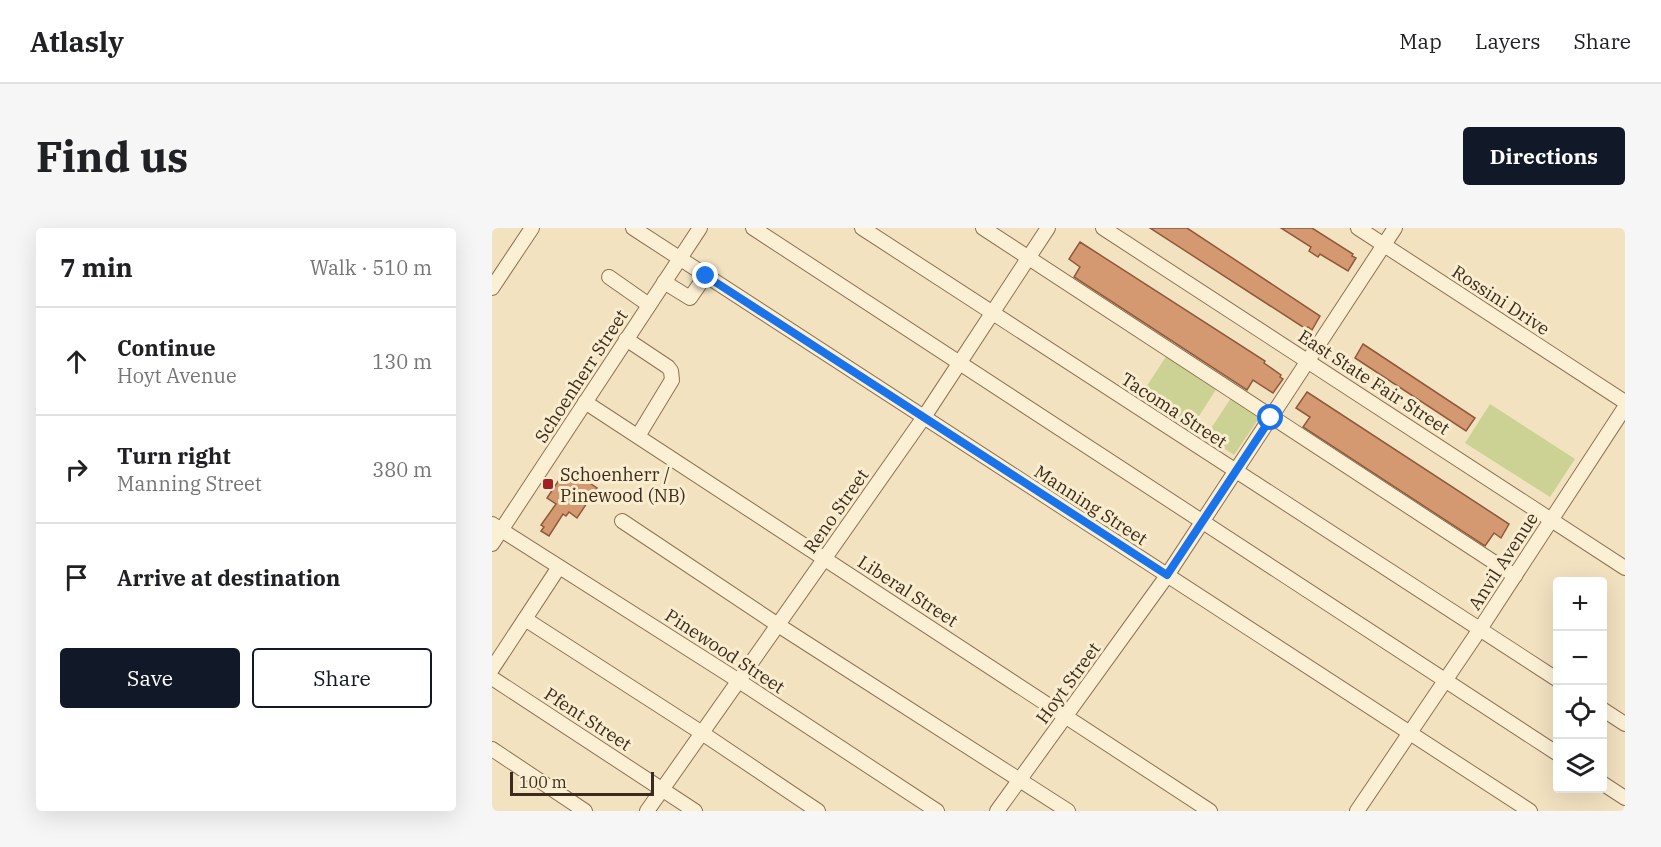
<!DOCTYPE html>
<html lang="en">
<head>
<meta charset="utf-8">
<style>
	:root { --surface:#fff; --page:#f6f6f6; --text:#202124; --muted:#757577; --line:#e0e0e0; --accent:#111827 }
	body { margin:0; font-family:"IBM Plex Serif",serif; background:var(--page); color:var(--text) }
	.controls { position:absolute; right:18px; bottom:18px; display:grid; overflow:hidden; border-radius:6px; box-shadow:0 6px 24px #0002 }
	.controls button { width:54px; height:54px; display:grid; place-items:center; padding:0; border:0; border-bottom:2px solid var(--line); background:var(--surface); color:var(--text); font:30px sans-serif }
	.scale { position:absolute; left:18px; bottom:15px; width:144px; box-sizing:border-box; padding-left:6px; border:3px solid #3c2b1c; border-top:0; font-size:16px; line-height:21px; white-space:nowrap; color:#3c2b1c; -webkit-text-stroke:4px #f9edd0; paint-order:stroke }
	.stop { position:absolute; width:18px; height:18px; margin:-14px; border:4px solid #1a73e8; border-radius:50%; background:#fff }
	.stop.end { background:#1a73e8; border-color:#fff; box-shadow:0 2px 6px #0008 }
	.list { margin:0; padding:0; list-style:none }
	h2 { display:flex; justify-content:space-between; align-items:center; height:78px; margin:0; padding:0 24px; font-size:26px }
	h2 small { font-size:20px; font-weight:400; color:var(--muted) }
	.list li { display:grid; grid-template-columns:39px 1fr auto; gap:18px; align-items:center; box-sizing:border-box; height:108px; padding:0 24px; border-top:2px solid var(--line) }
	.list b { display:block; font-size:22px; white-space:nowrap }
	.list p { margin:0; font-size:20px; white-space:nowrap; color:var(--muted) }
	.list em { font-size:20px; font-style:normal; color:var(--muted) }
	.actions { display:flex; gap:12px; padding:18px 24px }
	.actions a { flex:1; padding:14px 0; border:2px solid var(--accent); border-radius:6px; text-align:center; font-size:21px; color:var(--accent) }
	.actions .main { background:var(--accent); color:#fff }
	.icon { flex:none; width:33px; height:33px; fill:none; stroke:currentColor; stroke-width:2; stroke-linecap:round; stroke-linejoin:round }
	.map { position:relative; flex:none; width:1133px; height:583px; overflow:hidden; border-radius:6px }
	header { display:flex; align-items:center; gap:36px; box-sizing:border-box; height:84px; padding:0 30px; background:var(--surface); border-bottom:2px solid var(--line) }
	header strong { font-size:28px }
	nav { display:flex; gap:33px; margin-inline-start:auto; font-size:21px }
	.intro { display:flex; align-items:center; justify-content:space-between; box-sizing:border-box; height:144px; padding:0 36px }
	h1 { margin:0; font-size:42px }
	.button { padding:15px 27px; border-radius:6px; background:var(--accent); color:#fff; font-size:21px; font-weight:700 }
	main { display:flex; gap:36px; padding:0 36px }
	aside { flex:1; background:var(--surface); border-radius:6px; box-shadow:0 6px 24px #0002 }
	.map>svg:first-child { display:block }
	.green { fill:#ccd293 }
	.building { fill:#d59972; stroke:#905939; stroke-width:1.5 }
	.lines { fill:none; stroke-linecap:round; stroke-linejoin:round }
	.minor-casing { stroke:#8e7256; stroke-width:16 }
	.minor { stroke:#fcf0d4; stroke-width:14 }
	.route { stroke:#1a73e8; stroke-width:8 }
	.poi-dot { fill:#a41f22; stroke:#f9edd0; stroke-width:2 }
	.labels { text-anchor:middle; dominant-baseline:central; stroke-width:6; stroke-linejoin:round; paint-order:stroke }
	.street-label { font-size:18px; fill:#3c2b1c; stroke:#f9edd0 }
	.poi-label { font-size:18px; fill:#3c2b1c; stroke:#f9edd0; text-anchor:start }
</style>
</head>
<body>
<header>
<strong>Atlasly</strong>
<nav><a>Map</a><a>Layers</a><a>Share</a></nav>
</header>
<div class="intro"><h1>Find us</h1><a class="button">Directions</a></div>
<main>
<aside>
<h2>7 min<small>Walk · 510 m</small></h2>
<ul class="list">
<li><svg class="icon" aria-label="ahead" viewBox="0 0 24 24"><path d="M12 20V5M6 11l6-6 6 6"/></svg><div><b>Continue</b><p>Hoyt Avenue</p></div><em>130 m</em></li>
<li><svg class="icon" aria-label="right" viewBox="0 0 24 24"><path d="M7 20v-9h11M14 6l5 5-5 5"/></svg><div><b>Turn right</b><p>Manning Street</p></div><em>380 m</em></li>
<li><svg class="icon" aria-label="arrive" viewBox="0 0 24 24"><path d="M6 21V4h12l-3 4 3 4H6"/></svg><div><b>Arrive at destination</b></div></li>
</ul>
<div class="actions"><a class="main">Save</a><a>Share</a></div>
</aside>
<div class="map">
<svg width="1133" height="583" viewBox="0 0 1133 583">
	<rect width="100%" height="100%" fill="#f3e2c0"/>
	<g class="green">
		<polygon points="675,127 725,160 700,199 649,167"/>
		<polygon points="741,167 770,186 742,227 714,208"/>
		<polygon points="998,176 1083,231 1058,269 973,215"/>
	</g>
	<g class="building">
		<polygon points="658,0 695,0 828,88 820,102 816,99 814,101"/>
		<polygon points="789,0 820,0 861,26 860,28 864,30 856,43 828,26 826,29 817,23 819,19"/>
		<polygon points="588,14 773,133 772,135 789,147 788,149 791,151 781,165 761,152 755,162 582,49 588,39 577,31"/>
		<polygon points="871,116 983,190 974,203 863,130"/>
		<polygon points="815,164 1017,296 1009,310 1002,305 993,318 811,199 818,189 804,180"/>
		<polygon points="75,240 105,260 85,290 77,284 74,288 71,286 57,308 49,303 52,299 49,297 64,276 55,270"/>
	</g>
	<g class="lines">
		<defs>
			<g id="minor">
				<polyline points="141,0 1038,583"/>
				<polyline points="261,0 1066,526"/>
				<polyline points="370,0 1066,452"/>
				<polyline points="491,0 1023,348"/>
				<polyline points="611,0 1133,340"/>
				<polyline points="866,0 1133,174"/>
				<polyline points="117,49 157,77"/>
				<polyline points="172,54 198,70 214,47"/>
				<polyline points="0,60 40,0"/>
				<polyline points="134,111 176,139 179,143 180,152 146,208"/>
				<polyline points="93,174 718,583"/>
				<polyline points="130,293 286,397 576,583"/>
				<polyline points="0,296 247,453 445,583"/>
				<polyline points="0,316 208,0"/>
				<polyline points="33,391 210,505 326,583"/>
				<polyline points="0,441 67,339"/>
				<polyline points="0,450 203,583"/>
				<polyline points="1110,481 1133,496"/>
				<polyline points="0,521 93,583"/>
				<polyline points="1110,555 1133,570"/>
				<polyline points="155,583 432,189 556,0"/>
				<polyline points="505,583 672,352 903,0"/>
				<polyline points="865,583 988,401 1133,179"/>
			</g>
		</defs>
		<use href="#minor" class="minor-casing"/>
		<use href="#minor" class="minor"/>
	</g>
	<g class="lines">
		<polyline class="route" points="214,48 675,347 779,190"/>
	</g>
	<rect class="poi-dot" x="50" y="250" width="12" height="12" rx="3"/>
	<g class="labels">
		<g class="street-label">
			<text transform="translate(1009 72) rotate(33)">Rossini Drive</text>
			<text transform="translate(89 148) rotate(-57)">Schoenherr Street</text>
			<text transform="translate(882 154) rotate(33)">East State Fair Street</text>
			<text transform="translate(682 182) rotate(33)">Tacoma Street</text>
			<text transform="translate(599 277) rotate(33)">Manning Street</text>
			<text transform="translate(344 283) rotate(-55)">Reno Street</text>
			<text transform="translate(1011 333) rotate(-57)">Anvil Avenue</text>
			<text transform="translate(416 363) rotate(33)">Liberal Street</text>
			<text transform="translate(233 423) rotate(33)">Pinewood Street</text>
			<text transform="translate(576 455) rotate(-54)">Hoyt Street</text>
			<text transform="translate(96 491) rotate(33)">Pfent Street</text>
		</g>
		<g class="poi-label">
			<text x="68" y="246">Schoenherr /<tspan x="68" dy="21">Pinewood (NB)</tspan></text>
		</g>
	</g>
</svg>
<div class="controls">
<button>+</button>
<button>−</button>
<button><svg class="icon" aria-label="locate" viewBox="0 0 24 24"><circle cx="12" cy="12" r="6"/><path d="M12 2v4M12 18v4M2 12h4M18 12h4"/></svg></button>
<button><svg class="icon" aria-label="layers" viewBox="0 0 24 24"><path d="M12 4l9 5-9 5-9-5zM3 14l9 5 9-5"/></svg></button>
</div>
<div class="scale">100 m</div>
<div class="stop" style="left:779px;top:190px"></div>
<div class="stop end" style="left:214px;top:48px"></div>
</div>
</main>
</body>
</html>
